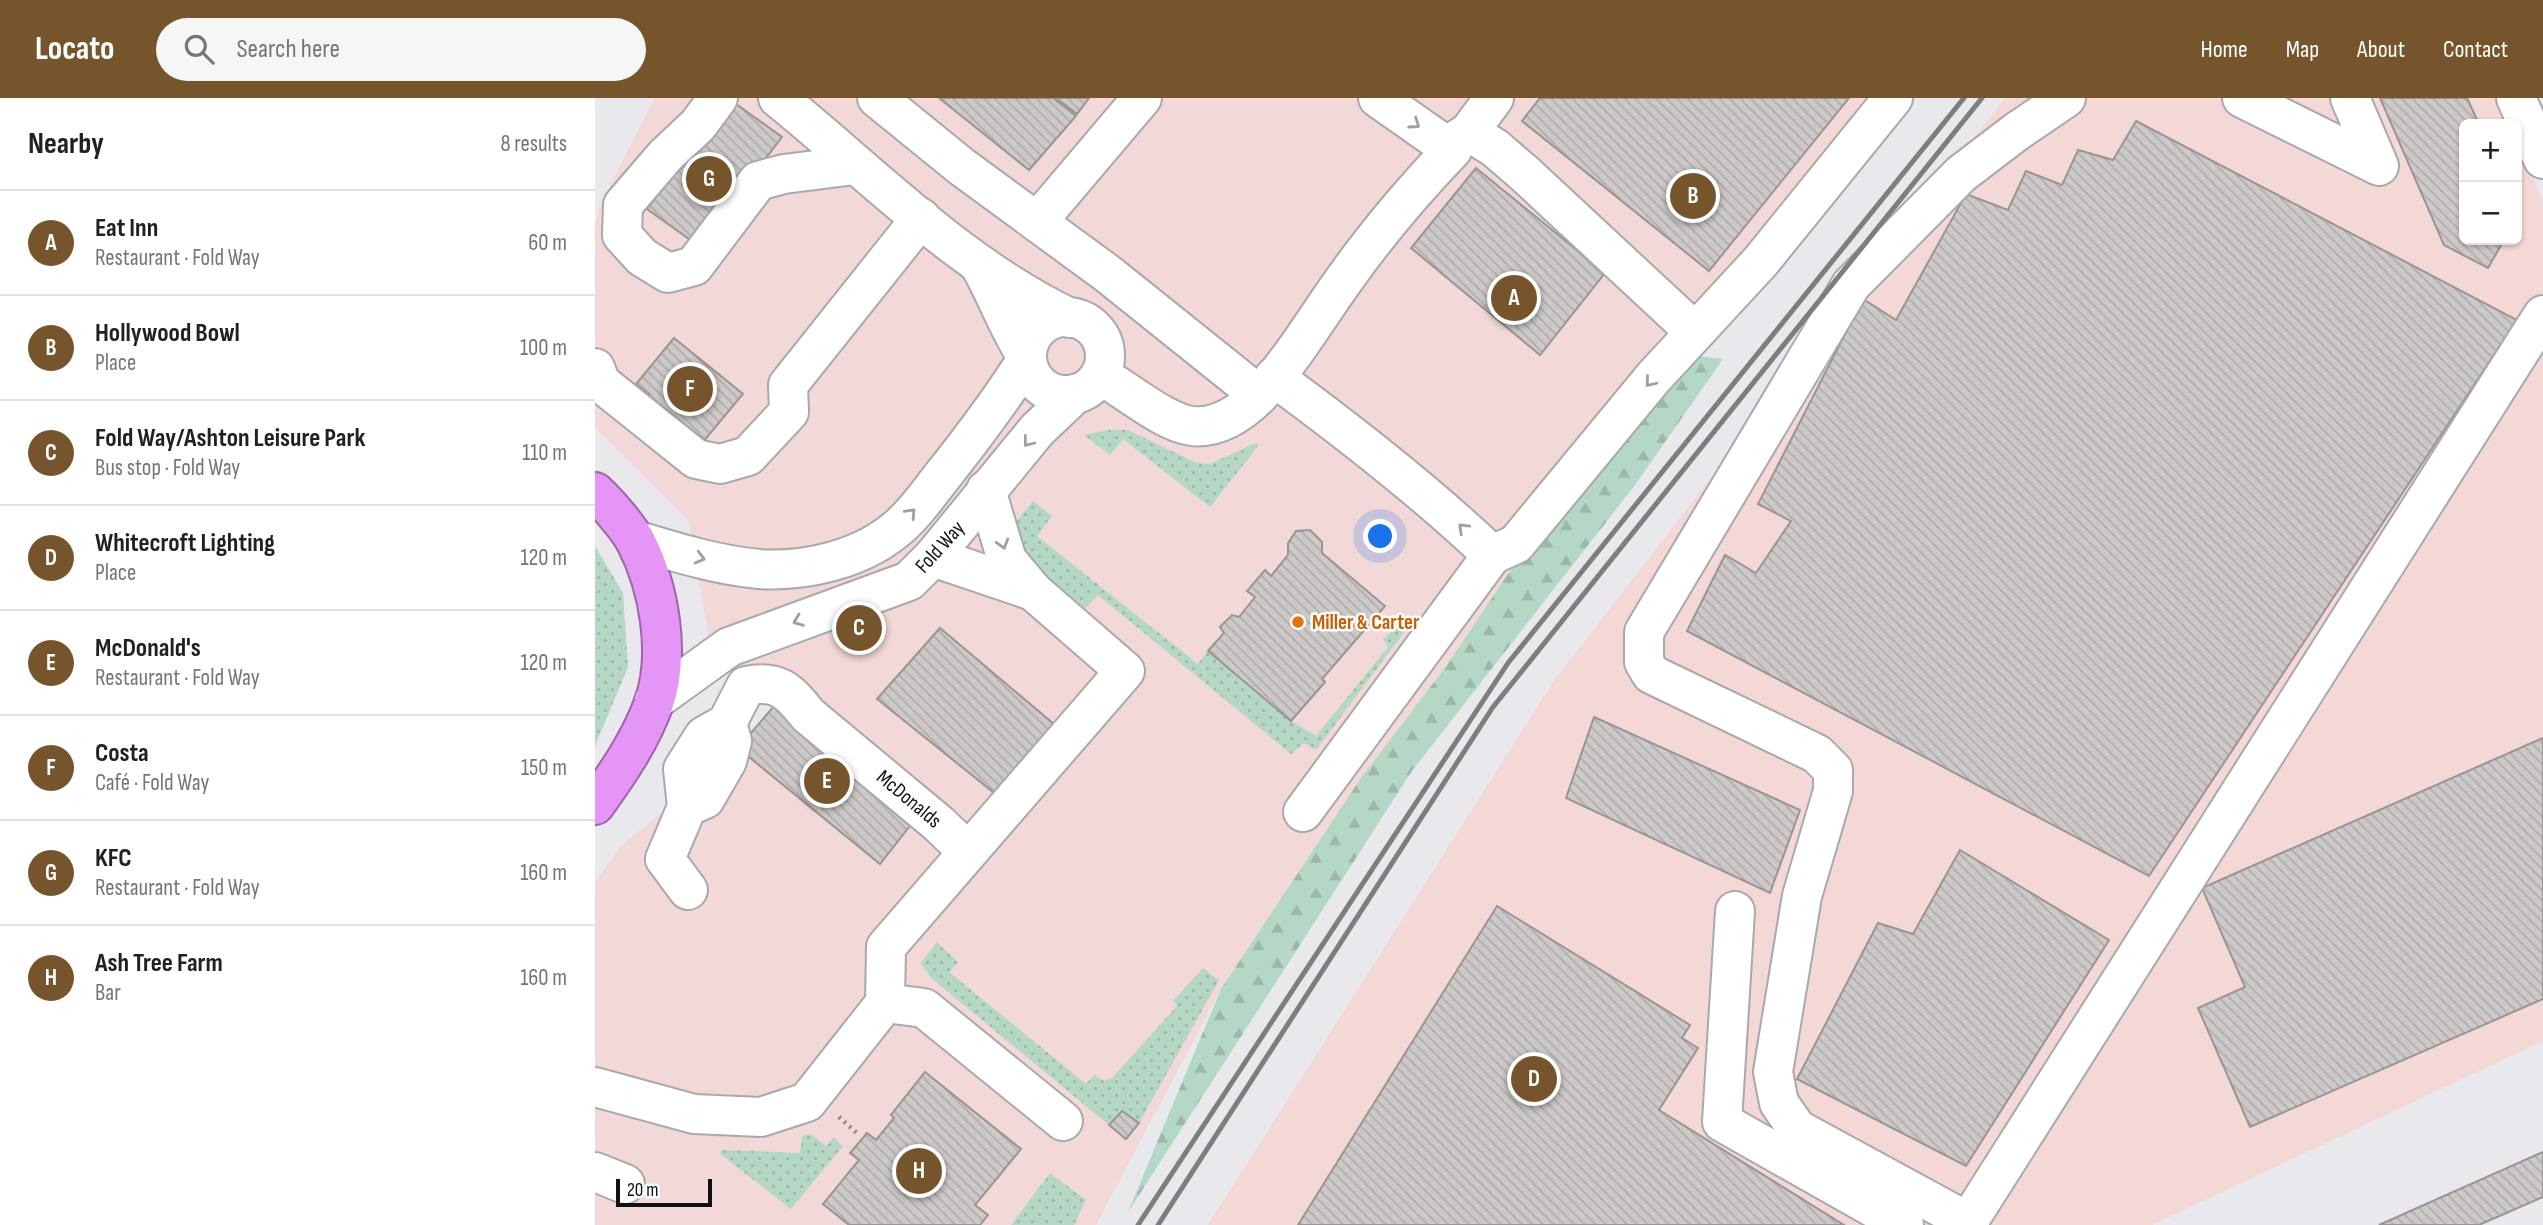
<!DOCTYPE html>
<html lang="en">
<head>
<meta charset="utf-8">
<style>
	:root { --surface:#fff; --page:#f6f6f6; --text:#202124; --muted:#757577; --line:#e0e0e0; --accent:#76552c }
	body { margin:0; font-family:"Sofia Sans Condensed",sans-serif; background:var(--page); color:var(--text) }
	.controls { position:absolute; right:21px; top:21px; display:grid; overflow:hidden; border-radius:10px; box-shadow:0 2px 5px #0004 }
	.controls button { width:63px; height:63px; display:grid; place-items:center; padding:0; border:0; border-bottom:2px solid var(--line); background:var(--surface); color:var(--text); font:35px sans-serif }
	.scale { position:absolute; left:21px; bottom:18px; width:96px; box-sizing:border-box; padding-left:7px; border:4px solid #111112; border-top:0; font-size:19px; line-height:24px; white-space:nowrap; color:#111112; -webkit-text-stroke:5px #fff; paint-order:stroke }
	.you { position:absolute; left:786px; top:439px; width:24px; height:24px; margin:-18px; border:5px solid #fff; border-radius:50%; background:#1a73e8; box-shadow:0 0 0 10px #1a73e833 }
	.badge { display:grid; place-items:center; width:46px; height:46px; border-radius:50%; background:var(--accent); color:#fff; font-size:23px; font-weight:700 }
	.pin { position:absolute; translate:-50% -50%; border:4px solid #fff; box-shadow:0 2px 7px #0006 }
	.list { margin:0; padding:0; list-style:none }
	h2 { display:flex; justify-content:space-between; align-items:center; height:91px; margin:0; padding:0 28px; font-size:30px }
	h2 small { font-size:23px; font-weight:400; color:var(--muted) }
	.list li { display:grid; grid-template-columns:46px 1fr auto; gap:21px; align-items:center; box-sizing:border-box; height:105px; padding:0 28px; border-top:2px solid var(--line) }
	.list b { display:block; font-size:26px; white-space:nowrap }
	.list p { margin:0; font-size:23px; white-space:nowrap; color:var(--muted) }
	.list em { font-size:23px; font-style:normal; color:var(--muted) }
	.icon { flex:none; width:38px; height:38px; fill:none; stroke:currentColor; stroke-width:2; stroke-linecap:round; stroke-linejoin:round }
	.map { position:relative; flex:none; width:1948px; height:1127px; overflow:hidden }
	header { display:flex; align-items:center; gap:42px; box-sizing:border-box; height:98px; padding:0 35px; background:var(--accent); color:#fff }
	header strong { font-size:33px }
	nav { display:flex; gap:38px; margin-inline-start:auto; font-size:24px }
	.search { width:490px; height:63px; background:var(--page); display:flex; align-items:center; gap:18px; box-sizing:border-box; padding:0 24px; border-radius:38px; color:var(--muted); font-size:26px }
	main { display:flex }
	aside { flex:1; background:var(--surface) }
	.map>svg:first-child { display:block }
	.commercial { fill:#f2d8d7 }
	.industrial { fill:#f3d8d6 }
	.grass { fill:url(#grass-dots) }
	.forest { fill:url(#forest-firs) }
	.building { fill:url(#building-back-hatch); stroke:#999594; stroke-width:2 }
	.lines { fill:none; stroke-linecap:round; stroke-linejoin:round }
	.minor-casing { stroke:#a9a8ab; stroke-width:42 }
	.highway-casing { stroke:#9b67a6; stroke-width:42 }
	.path { stroke:#828284; stroke-width:4.5; stroke-dasharray:2 5; stroke-linecap:butt }
	.minor { stroke:#fff; stroke-width:38 }
	.highway { stroke:#e595f5; stroke-width:38 }
	.rail { stroke:#7e7d80; stroke-width:5 }
	.oneway { stroke:#a0a0a0 }
	.food-dot { fill:#e8710a; stroke:#fff; stroke-width:2.5 }
	.labels { text-anchor:middle; dominant-baseline:central; stroke-width:5; stroke-linejoin:round; paint-order:stroke }
	.street-label { font-size:21px; fill:#111112; stroke:#fff }
	.food-label { font-size:21px; font-weight:bold; fill:#c56008; stroke:#fff; text-anchor:start }
</style>
</head>
<body>
<header>
<strong>Locato</strong>
<div class="search"><svg class="icon" aria-label="search" viewBox="0 0 24 24"><circle cx="10" cy="10" r="6"/><path d="M15 15l6 6"/></svg>Search here</div>
<nav><a>Home</a><a>Map</a><a>About</a><a>Contact</a></nav>
</header>
<main>
<aside>
<h2>Nearby<small>8 results</small></h2>
<ul class="list">
<li><span class="badge">A</span><div><b>Eat Inn</b><p>Restaurant · Fold Way</p></div><em>60 m</em></li>
<li><span class="badge">B</span><div><b>Hollywood Bowl</b><p>Place</p></div><em>100 m</em></li>
<li><span class="badge">C</span><div><b>Fold Way/Ashton Leisure Park</b><p>Bus stop · Fold Way</p></div><em>110 m</em></li>
<li><span class="badge">D</span><div><b>Whitecroft Lighting</b><p>Place</p></div><em>120 m</em></li>
<li><span class="badge">E</span><div><b>McDonald's</b><p>Restaurant · Fold Way</p></div><em>120 m</em></li>
<li><span class="badge">F</span><div><b>Costa</b><p>Café · Fold Way</p></div><em>150 m</em></li>
<li><span class="badge">G</span><div><b>KFC</b><p>Restaurant · Fold Way</p></div><em>160 m</em></li>
<li><span class="badge">H</span><div><b>Ash Tree Farm</b><p>Bar</p></div><em>160 m</em></li>
</ul>
</aside>
<div class="map">
<svg width="1948" height="1127" viewBox="0 0 1948 1127">
	<defs>
		<pattern id="grass-dots" width="8" height="8" patternUnits="userSpaceOnUse" patternTransform="scale(1.75)"><rect width="8" height="8" fill="#b5d8c6"/><path d="M2 2h.1M6 6h.1" fill="none" stroke="#9bb8a9" stroke-width="1.8" stroke-linecap="round"/></pattern>
		<pattern id="forest-firs" width="22" height="20" patternUnits="userSpaceOnUse" patternTransform="scale(1.75)"><rect width="22" height="20" fill="#b5d8c6"/><path d="M5 1l3.5 6h-7zM16 11l3.5 6h-7z" fill="#9bb8a9"/></pattern>
		<pattern id="building-back-hatch" width="6" height="6" patternUnits="userSpaceOnUse" patternTransform="scale(1.75)"><rect width="6" height="6" fill="#cdc9c8"/><path d="M-1 5l2 2M0 0l6 6M5-1l2 2" fill="none" stroke="#afacab"/></pattern>
	</defs>
	<rect width="100%" height="100%" fill="#e9e8ec"/>
	<polygon class="commercial" points="60,0 1317,0 1087,258 626,891 501,1127 0,1127 0,785 26,748 194,609 117,558 94,423 7,337 0,328 0,130 5,107"/>
	<polygon class="industrial" points="1410,0 1901,0 1913,26 1869,26 1869,142 1922,142 1922,46 1948,103 1948,943 1557,1127 613,1127 958,584"/>
	<g class="grass">
		<polygon points="513,332 533,332 602,365 615,366 661,345 664,347 615,409 528,341 515,357 489,337"/>
		<polygon points="438,403 457,418 442,438 603,566 613,553 696,623 721,638 793,549 788,541 813,519 819,521 721,652 709,645 696,656 503,497 490,510 431,460 413,433"/>
		<polygon points="0,448 28,495 33,569 0,648"/>
		<polygon points="342,844 363,864 354,874 491,986 499,977 509,983 517,980 582,908 578,903 608,870 624,882 544,1025 527,1013 514,1027 336,880 326,865"/>
		<polygon points="215,1036 231,1048 239,1039 248,1048 196,1111 125,1056 127,1052 205,1055 207,1038"/>
		<polygon points="455,1075 491,1102 479,1127 416,1127"/>
	</g>
	<polygon class="forest" points="1095,257 1128,261 1040,387 817,673 533,1114 626,891 766,680 852,567 913,476 1013,352"/>
	<g class="building">
		<polygon points="344,0 458,0 481,18 434,72"/>
		<polygon points="461,0 494,0 482,16"/>
		<polygon points="945,0 1254,0 1114,173 927,23"/>
		<polygon points="1785,0 1872,0 1884,26 1869,26 1869,142 1909,142 1893,170 1849,147"/>
		<polygon points="137,3 187,39 104,148 52,111"/>
		<polygon points="1541,23 1922,222 1554,778 1092,533 1130,457 1161,475 1196,423 1163,406 1268,201 1301,222 1371,96 1413,112 1431,73 1467,87 1483,52 1518,62"/>
		<polygon points="881,70 1010,175 945,257 816,150"/>
		<polygon points="79,240 148,296 108,344 50,302 54,296 41,286"/>
		<polygon points="715,432 727,444 727,455 790,508 727,581 730,584 696,623 613,553 629,535 625,529 637,517 644,519 660,499 652,493 670,472 676,478 693,457 693,445 701,433"/>
		<polygon points="345,530 460,627 403,698 282,601"/>
		<polygon points="179,608 325,715 285,766 143,650"/>
		<polygon points="999,619 1205,712 1175,795 971,700"/>
		<polygon points="1948,640 1948,901 1655,1029 1603,910 1650,889 1607,790"/>
		<polygon points="1365,752 1514,842 1371,1068 1202,981 1283,825 1318,836"/>
		<polygon points="902,808 1095,927 1087,940 1103,950 1064,1012 1249,1127 703,1127"/>
		<polygon points="330,974 426,1051 380,1107 393,1117 385,1127 254,1127 228,1106 264,1062 255,1055 272,1035 281,1042 299,1020 296,1017"/>
		<polygon points="527,1013 544,1025 531,1041 514,1027"/>
		<polygon points="1948,1054 1948,1099 1884,1127 1784,1127"/>
	</g>
	<g class="lines">
		<defs>
			<g id="minor">
				<polyline points="123,0 103,27 70,58 28,107 27,137 47,159 73,175 99,168 163,83 189,76 260,67"/>
				<path d="M183 0C277 76 364 167 475 220"/>
				<polyline points="282,0 367,69 513,176 664,297"/>
				<polyline points="783,0 857,52"/>
				<polyline points="1471,0 1421,34 1366,76 1256,187 1049,534 1049,564 1056,576 1222,656 1238,672 1238,693 1207,798 1178,974 1184,1005 1202,1031 1373,1124 1948,217"/>
				<polyline points="1647,0 1784,68 1755,0"/>
				<polyline points="1921,0 1948,61"/>
				<polyline points="874,34 900,50 929,75 1099,233"/>
				<polyline points="442,124 547,0"/>
				<path d="M385 168C402 198 413 230 432 259"/>
				<circle cx="471" cy="258" r="39"/>
				<polyline points="0,270 6,285 101,361 125,366 153,358 194,314 193,287 326,120"/>
				<path d="M505 277C530 291 570 325 597 328 622 331 646 315 663 298 695 266 724 216 751 179 783 134 819 92 857 52L863 41 874 34 899 0"/>
				<path d="M679 279C754 334 829 392 897 457L921 446 1058 280 1166 163 1298 0"/>
				<path d="M40 442C80 454 121 467 164 471 209 474 263 462 299 433 317 419 331 399 345 381 376 342 405 304 432 261"/>
				<polyline points="338,459 438,493"/>
				<polyline points="59,603 134,549 314,483 338,459 442,332 480,296"/>
				<polyline points="92,709 110,701 132,663 137,643 132,625"/>
				<polyline points="708,714 897,457"/>
				<path d="M93 792 70 761 92 709 88 671 109 638 132 625 151 588C183 581 194 593 213 617L344 726 373 754"/>
				<polyline points="1140,813 1127,1024 1309,1127"/>
				<polyline points="290,905 329,910 468,1023"/>
				<polyline points="0,989 99,1016 166,1019 212,1004 290,905 291,849 530,573 438,493 412,462 391,392"/>
				<polyline points="0,1074 30,1086"/>
			</g>
			<path id="highway" d="M0 394C12 405 33 429 41 444 64 489 76 556 59 605 45 643 23 675 0 707"/>
		</defs>
		<use href="#minor" class="minor-casing"/>
		<use href="#highway" class="highway-casing"/>
		<polyline class="path" points="244,1019 264,1037"/>
		<use href="#minor" class="minor"/>
		<use href="#highway" class="highway"/>
		<g class="rail">
			<polyline points="543,1127 913,565 1369,0"/>
			<polyline points="563,1127 898,609 1387,0"/>
		</g>
	</g>
	<defs><path id="oneway-chevron" d="M-2-3.5L2.5 0L-2 3.5" fill="none" stroke-width="1.6" stroke-linecap="round" stroke-linejoin="round" transform="scale(1.75)"/></defs>
	<g class="oneway">
		<use href="#oneway-chevron" transform="translate(820 26) rotate(35)"/>
		<use href="#oneway-chevron" transform="translate(1055 284) rotate(130)"/>
		<use href="#oneway-chevron" transform="translate(433 344) rotate(128)"/>
		<use href="#oneway-chevron" transform="translate(316 415) rotate(-47)"/>
		<use href="#oneway-chevron" transform="translate(868 430) rotate(-136)"/>
		<use href="#oneway-chevron" transform="translate(408 446) rotate(73)"/>
		<use href="#oneway-chevron" transform="translate(105 460) rotate(15)"/>
		<use href="#oneway-chevron" transform="translate(203 523) rotate(159)"/>
	</g>
	<circle class="food-dot" cx="703" cy="524" r="7"/>
	<g class="labels">
		<g class="street-label">
			<text transform="translate(345 449) rotate(-48)">Fold Way</text>
			<text transform="translate(314 701) rotate(40)">McDonalds</text>
		</g>
		<g class="food-label">
			<text x="717" y="524">Miller &amp; Carter</text>
		</g>
	</g>
</svg>
<div class="controls">
<button>+</button>
<button>−</button>
</div>
<div class="scale">20 m</div>
<div class="you"></div>
<div class="pin badge" style="left:919px;top:200px">A</div>
<div class="pin badge" style="left:1098px;top:98px">B</div>
<div class="pin badge" style="left:264px;top:530px">C</div>
<div class="pin badge" style="left:939px;top:981px">D</div>
<div class="pin badge" style="left:232px;top:683px">E</div>
<div class="pin badge" style="left:95px;top:291px">F</div>
<div class="pin badge" style="left:114px;top:81px">G</div>
<div class="pin badge" style="left:324px;top:1073px">H</div>
</div>
</main>
</body>
</html>
